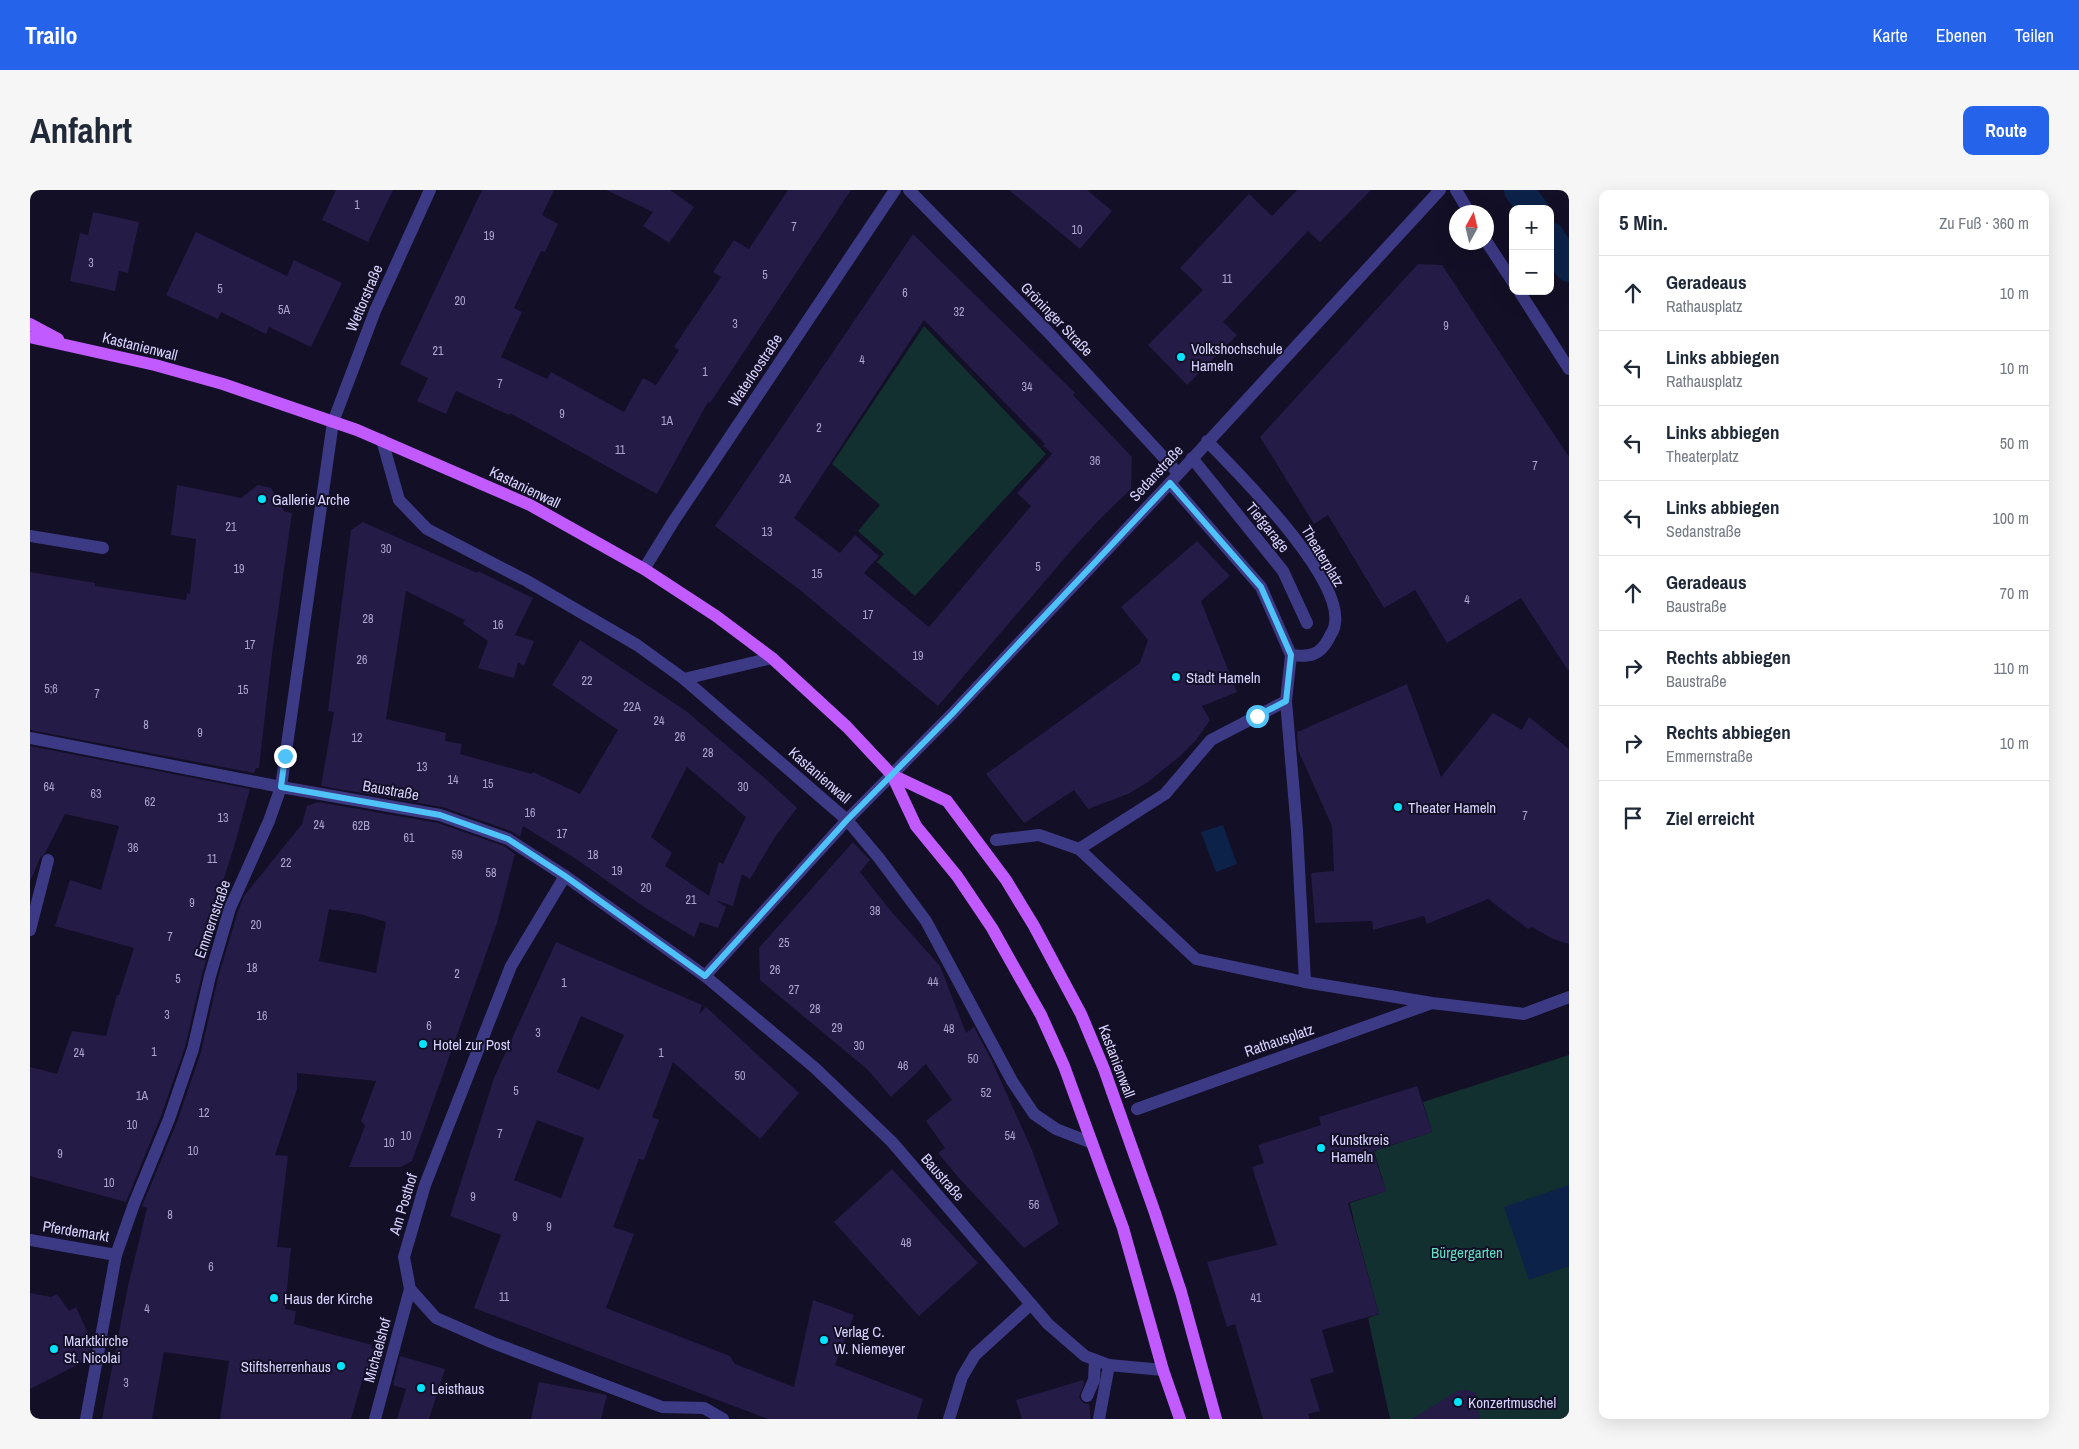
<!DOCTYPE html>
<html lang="de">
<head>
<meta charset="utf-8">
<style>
	:root { --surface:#fff; --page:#f6f6f7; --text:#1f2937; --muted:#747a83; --line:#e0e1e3; --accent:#2563eb }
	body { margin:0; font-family:"Archivo Narrow",sans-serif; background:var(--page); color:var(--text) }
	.controls { position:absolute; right:15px; top:15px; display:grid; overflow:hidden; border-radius:10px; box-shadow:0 5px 20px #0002 }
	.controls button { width:45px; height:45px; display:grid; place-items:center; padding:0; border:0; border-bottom:1px solid var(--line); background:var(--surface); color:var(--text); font:25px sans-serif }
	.compass { position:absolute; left:1419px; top:15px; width:45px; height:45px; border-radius:50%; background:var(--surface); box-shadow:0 5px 20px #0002; rotate:8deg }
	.stop { position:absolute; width:15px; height:15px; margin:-11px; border:4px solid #4fc3f7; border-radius:50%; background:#fff }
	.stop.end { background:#4fc3f7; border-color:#fff; box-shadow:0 1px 5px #0008 }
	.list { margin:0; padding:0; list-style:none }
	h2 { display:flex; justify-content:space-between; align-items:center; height:65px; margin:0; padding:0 20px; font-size:21px }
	h2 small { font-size:16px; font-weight:400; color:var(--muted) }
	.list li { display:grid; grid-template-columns:32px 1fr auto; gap:15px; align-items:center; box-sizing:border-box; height:75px; padding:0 20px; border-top:1px solid var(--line) }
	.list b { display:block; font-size:19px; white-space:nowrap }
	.list p { margin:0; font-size:16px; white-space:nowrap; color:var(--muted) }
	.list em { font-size:16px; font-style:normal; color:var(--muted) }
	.icon { flex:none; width:28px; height:28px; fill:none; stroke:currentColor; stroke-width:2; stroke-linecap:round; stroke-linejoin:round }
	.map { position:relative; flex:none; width:1539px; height:1229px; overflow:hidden; border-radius:10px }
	header { display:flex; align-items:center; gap:30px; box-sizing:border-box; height:70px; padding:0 25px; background:var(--accent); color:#fff }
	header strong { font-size:24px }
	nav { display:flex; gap:28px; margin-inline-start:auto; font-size:18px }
	.intro { display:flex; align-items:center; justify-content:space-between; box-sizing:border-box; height:120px; padding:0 30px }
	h1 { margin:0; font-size:35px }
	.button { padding:12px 22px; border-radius:10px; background:var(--accent); color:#fff; font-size:18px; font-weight:700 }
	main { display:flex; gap:30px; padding:0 30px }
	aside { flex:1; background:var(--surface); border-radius:10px; box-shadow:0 5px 20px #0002 }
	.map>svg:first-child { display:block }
	.green { fill:#12302f }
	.water { fill:#0c2248 }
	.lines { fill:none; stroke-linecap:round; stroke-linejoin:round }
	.canal { stroke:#0c2248; stroke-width:30 }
	.building { fill:#241b47; fill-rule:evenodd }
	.service { stroke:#3d3a85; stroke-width:12 }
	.pedestrian { stroke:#3d3a85; stroke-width:12 }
	.minor { stroke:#3d3a85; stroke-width:12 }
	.primary { stroke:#c25bff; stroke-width:12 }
	.route { stroke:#4fc3f7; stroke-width:6 }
	.poi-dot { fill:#00e5ff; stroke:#130f26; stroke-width:2 }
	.labels { text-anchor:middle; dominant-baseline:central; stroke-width:4; stroke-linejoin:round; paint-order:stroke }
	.number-label { font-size:12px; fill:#aca6d1 }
	.street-label { font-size:15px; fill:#d9d4ff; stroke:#130f26 }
	.poi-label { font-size:15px; fill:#d9d4ff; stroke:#130f26; text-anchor:start }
	.park-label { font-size:15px; fill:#5fe0c0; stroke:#130f26 }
</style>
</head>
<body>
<header>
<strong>Trailo</strong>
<nav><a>Karte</a><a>Ebenen</a><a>Teilen</a></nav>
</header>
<div class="intro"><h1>Anfahrt</h1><a class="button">Route</a></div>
<main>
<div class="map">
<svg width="1539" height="1229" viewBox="0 0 1539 1229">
	<rect width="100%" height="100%" fill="#130f26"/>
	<g class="green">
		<polygon points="894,136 1016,264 885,406 847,372 854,364 828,341 850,315 802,274"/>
		<polygon points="1539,865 1539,1229 1360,1229 1338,1128 1349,1124 1325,1036 1320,1013 1356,1001 1344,961 1402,942 1393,912"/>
	</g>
	<g class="water">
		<polygon points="1193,635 1207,674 1186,682 1171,642"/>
		<polygon points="1539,995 1539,1076 1499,1090 1474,1017"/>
	</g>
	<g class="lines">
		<g class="canal">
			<polyline points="1489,0 1503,19"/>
			<polyline points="1520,47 1539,77"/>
		</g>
	</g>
	<g class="building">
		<polygon points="306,0 363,0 338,52 292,30"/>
		<polygon points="452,0 524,0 512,25 528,34 515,62 511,61 484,118 492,122 471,167 517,189 521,182 594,222 613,188 626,195 649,160 644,157 691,87 683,82 704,50 719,59 758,0 821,0 680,213 678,212 627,304 480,223 479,225 426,201 416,224 387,211 398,188 370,174"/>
		<polygon points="576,0 640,0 664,17 639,53 613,36 623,22"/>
		<polygon points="979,0 1057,0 1082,21 1050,59"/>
		<polygon points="1267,0 1341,0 1290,52 1278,41 1193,132 1207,145 1157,195 1118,155 1173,100 1150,78 1219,4 1242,26"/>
		<polygon points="63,22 109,32 98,83 89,81 85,101 40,91 50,43 58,45"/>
		<polygon points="166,42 257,86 264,70 312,93 281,157 239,137 236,144 191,122 188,129 136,105"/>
		<path d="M883 44 1045 203 1043 205 1102 267 1101 299 1072 327 1045 356 908 516 770 400 685 336ZM894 130 1015 254 1013 255 1022 264 987 303 1001 316 899 437 834 383 849 366 825 345 810 363 764 328Z"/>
		<polygon points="1388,74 1412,75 1539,267 1539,482 1491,408 1417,453 1385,400 1354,418 1298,325 1284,334 1230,247"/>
		<polygon points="147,295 211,308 228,295 241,298 254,321 262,323 242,464 229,578 226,578 224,583 0,540 0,382 65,393 65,396 156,410 157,403 160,404 166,349 141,345"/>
		<path d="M333 332 447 383 448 381 503 408 485 445 504 451 494 476 488 472 484 488 448 478 458 451 433 434 435 430 376 401 356 529 416 543 415 551 432 554 430 564 502 584 503 582 550 604 588 540 522 495 550 450 656 521 737 590 767 618 745 647 720 689 712 684 703 716 685 710 696 717 688 738 670 732 664 747 614 717 543 667 493 636 490 647 481 641 412 617 291 596 304 522 298 521 321 340ZM657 577 716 627 693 674 689 672 679 706 635 676 642 663 621 647Z"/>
		<polygon points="1167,351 1200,386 1171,411 1207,502 1172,516 1180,530 1166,550 1150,566 1118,592 1098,604 1058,619 1044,600 994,633 956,584 1110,473 1118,450 1091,417"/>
		<polygon points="1377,494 1411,587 1463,523 1492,540 1499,527 1539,559 1539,754 1523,749 1502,737 1498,739 1458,709 1397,734 1394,726 1343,740 1342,731 1285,733 1281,683 1304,681 1302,636 1268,560 1267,542"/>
		<polygon points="0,556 220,599 204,657 171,760 184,744 172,784 155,857 131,926 96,1012 0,986 0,877 27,884 42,841 76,846 87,805 89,805 104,758 25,736 40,690 71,700 89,636 35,624 15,663 10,668 0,692"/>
		<path d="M288 612 408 633 474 656 485 664 467 733 382 971 371 977H319L335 936 331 931 346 891 267 883V899L245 965 258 966 247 1057 261 1058 255 1119 266 1121 264 1134 342 1155 341 1158 355 1161 347 1189 334 1184 321 1229H190L199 1171 134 1162 122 1229H72L98 1096 117 1018 112 1016 147 932 171 862 188 788 208 721 214 706 272 634 277 616ZM299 719 330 724 356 732 346 783 289 771Z"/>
		<polygon points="823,652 840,670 830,682 860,720 910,776 936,843 944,837 961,869 1002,960 1029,1034 994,1058 928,987 908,963 915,958 896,931 922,910 896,874 861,907 838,880 730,790 729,758"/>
		<path d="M526 752 672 815 669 824 676 817 769 903 730 949 643 872 622 927 629 930 614 970 609 969 583 1037 604 1044 576 1118 700 1166 705 1174 764 1197 783 1110 824 1125 805 1175 893 1209 887 1229H738L444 1118 471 1045 420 1026 464 888ZM551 826 594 845 569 900 527 882ZM507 930 554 948 531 1008 484 990Z"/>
		<polygon points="1387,896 1402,942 1343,961 1356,1001 1318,1013 1349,1124 1292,1140 1304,1182 1280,1189 1290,1221 1278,1224 1280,1229 1233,1229 1205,1134 1197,1137 1177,1072 1247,1055 1222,977 1234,973 1228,955 1291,935 1289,927"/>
		<polygon points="862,979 948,1073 889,1126 804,1032"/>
		<polygon points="0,1103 21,1107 27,1104 39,1121 46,1117 62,1152 58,1174 53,1172 0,1199"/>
		<polygon points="370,1166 415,1179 399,1229 367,1229 376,1199 363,1195"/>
		<polygon points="1053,1190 1054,1194 1049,1207 1053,1213 1059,1214 1061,1229 992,1229 986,1210"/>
		<polygon points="509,1192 577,1205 571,1229 501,1229"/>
		<polygon points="1436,1200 1445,1202 1450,1229 1382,1229 1427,1201"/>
	</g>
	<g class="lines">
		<g class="service">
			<polyline points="352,250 369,310 397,339 497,391 607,455 654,489 817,630 849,668 896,731 982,891 1004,924 1026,939 1062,953"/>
			<polyline points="1162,268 1253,381 1277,433"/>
			<path d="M1140 293 1231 397 1261 465C1279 467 1290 466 1299 448 1300 445 1303 442 1304 438 1319 392 1208 283 1177 251"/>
			<polyline points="0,346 73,358"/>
			<polyline points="654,489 742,468"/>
			<polyline points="1057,1206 1064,1190 1065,1170"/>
			<polyline points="919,1229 932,1187 945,1165 1001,1114"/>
		</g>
		<g class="pedestrian">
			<polyline points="1261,465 1256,511 1267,640 1275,792"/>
			<polyline points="966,650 1009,645 1049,659 1135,604 1181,550 1256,511"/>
			<polyline points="1049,659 1166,769 1275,792 1402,813 1494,824 1539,807"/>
			<polyline points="1107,919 1399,814"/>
			<polyline points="0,1050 86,1065"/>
			<polyline points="56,1229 86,1065 104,1014 139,929 163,859 180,786 200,718 239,631 251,597"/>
			<polyline points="345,1229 380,1099"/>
			<polyline points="1069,1229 1079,1175"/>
		</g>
		<g class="minor">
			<polyline points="879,0 1019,143 1148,283"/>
			<polyline points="1426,0 1439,22"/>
			<polyline points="1456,51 1483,92"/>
			<polyline points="1489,101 1539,179"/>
			<polyline points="614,379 643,332 865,0"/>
			<polyline points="0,548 251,597 410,625 478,649 535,686 675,786 785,878 862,952 1018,1134 1055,1166 1079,1175 1133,1180"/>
			<polyline points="251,597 303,232 345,121 400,0"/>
			<polyline points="535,686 481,776 395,995 374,1067 380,1099 406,1128 461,1152 632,1217 674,1218 693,1229"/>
			<polyline points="0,740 18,670"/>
			<polyline points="675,786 817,630 922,524 1140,293 1410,0"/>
		</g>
		<g class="primary">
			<polyline points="0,134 28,149"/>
			<polyline points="0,147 125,175 193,194 327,240 500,315 614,379 686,426 742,468 817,537 862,585 886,636 927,686 962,738 1011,825 1034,876 1093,1038 1133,1180 1150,1229"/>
			<polyline points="862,585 917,611 976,690 1004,736 1051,824 1074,879 1125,1023 1151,1102 1186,1229"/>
		</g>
	</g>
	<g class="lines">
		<polyline class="route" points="255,566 251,597 410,625 478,649 535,686 675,786 817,630 922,524 1140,293 1231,397 1261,465 1256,511 1227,526"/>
	</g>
	<g class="poi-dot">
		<circle cx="1151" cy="167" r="5"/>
		<circle cx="232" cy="309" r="5"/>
		<circle cx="1146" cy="487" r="5"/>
		<circle cx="1368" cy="617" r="5"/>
		<circle cx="393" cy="854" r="5"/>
		<circle cx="1291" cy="958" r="5"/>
		<circle cx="244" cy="1108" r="5"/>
		<circle cx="794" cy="1150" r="5"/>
		<circle cx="24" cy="1159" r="5"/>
		<circle cx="311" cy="1176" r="5"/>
		<circle cx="391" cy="1198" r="5"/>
		<circle cx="1428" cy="1212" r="5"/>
	</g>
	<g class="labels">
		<g class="number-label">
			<text x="327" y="15">1</text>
			<text x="764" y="37">7</text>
			<text x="1047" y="40">10</text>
			<text x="459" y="46">19</text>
			<text x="61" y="73">3</text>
			<text x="735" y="85">5</text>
			<text x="1197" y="89">11</text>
			<text x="190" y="99">5</text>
			<text x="875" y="103">6</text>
			<text x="430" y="111">20</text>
			<text x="254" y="120">5A</text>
			<text x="929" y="122">32</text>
			<text x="705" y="134">3</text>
			<text x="1416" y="136">9</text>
			<text x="408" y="161">21</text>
			<text x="832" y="170">4</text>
			<text x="675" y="182">1</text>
			<text x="470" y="194">7</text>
			<text x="997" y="197">34</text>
			<text x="532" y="224">9</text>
			<text x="637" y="231">1A</text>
			<text x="789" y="238">2</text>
			<text x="590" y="260">11</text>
			<text x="1065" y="271">36</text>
			<text x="1505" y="276">7</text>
			<text x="755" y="289">2A</text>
			<text x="201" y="337">21</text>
			<text x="737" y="342">13</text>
			<text x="356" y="359">30</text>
			<text x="1008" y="377">5</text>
			<text x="209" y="379">19</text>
			<text x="787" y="384">15</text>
			<text x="1437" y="410">4</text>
			<text x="838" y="425">17</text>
			<text x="338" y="429">28</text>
			<text x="468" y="435">16</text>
			<text x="220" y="455">17</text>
			<text x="888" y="466">19</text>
			<text x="332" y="470">26</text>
			<text x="557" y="491">22</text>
			<text x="21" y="499">5;6</text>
			<text x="213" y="500">15</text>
			<text x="67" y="504">7</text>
			<text x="602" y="517">22A</text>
			<text x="629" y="531">24</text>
			<text x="116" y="535">8</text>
			<text x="170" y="543">9</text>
			<text x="650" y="547">26</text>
			<text x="327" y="548">12</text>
			<text x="678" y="563">28</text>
			<text x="392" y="577">13</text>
			<text x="423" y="590">14</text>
			<text x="458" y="594">15</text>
			<text x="19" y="597">64</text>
			<text x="713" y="597">30</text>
			<text x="66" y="604">63</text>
			<text x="120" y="612">62</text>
			<text x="500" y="623">16</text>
			<text x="1495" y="626">7</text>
			<text x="193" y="628">13</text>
			<text x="289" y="635">24</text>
			<text x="331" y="636">62B</text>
			<text x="532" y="644">17</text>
			<text x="379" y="648">61</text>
			<text x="103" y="658">36</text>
			<text x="427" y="665">59</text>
			<text x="563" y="665">18</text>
			<text x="182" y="669">11</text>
			<text x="256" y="673">22</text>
			<text x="587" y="681">19</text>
			<text x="461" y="683">58</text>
			<text x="616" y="698">20</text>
			<text x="661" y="710">21</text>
			<text x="162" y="713">9</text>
			<text x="845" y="721">38</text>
			<text x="226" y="735">20</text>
			<text x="140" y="747">7</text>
			<text x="754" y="753">25</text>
			<text x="222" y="778">18</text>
			<text x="745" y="780">26</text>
			<text x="427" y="784">2</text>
			<text x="148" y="789">5</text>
			<text x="903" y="792">44</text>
			<text x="534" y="793">1</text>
			<text x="764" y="800">27</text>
			<text x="785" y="819">28</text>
			<text x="137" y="825">3</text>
			<text x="232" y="826">16</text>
			<text x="399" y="836">6</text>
			<text x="807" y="838">29</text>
			<text x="919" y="839">48</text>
			<text x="508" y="843">3</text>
			<text x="829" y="856">30</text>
			<text x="124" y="862">1</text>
			<text x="49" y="863">24</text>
			<text x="631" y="863">1</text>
			<text x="943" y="869">50</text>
			<text x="873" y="876">46</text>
			<text x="710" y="886">50</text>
			<text x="486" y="901">5</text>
			<text x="956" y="903">52</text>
			<text x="112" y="906">1A</text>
			<text x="174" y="923">12</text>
			<text x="102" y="935">10</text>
			<text x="470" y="944">7</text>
			<text x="376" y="946">10</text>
			<text x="980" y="946">54</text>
			<text x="359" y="953">10</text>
			<text x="163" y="961">10</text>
			<text x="30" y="964">9</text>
			<text x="79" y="993">10</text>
			<text x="443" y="1007">9</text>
			<text x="1004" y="1015">56</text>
			<text x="140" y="1025">8</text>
			<text x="485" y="1027">9</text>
			<text x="519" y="1037">9</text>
			<text x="876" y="1053">48</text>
			<text x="181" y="1077">6</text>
			<text x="474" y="1107">11</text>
			<text x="1226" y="1108">41</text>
			<text x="117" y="1119">4</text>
			<text x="96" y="1193">3</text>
		</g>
		<g class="street-label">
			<text transform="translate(334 108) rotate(-67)">Wettorstraße</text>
			<text transform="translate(1027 129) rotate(46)">Gröninger Straße</text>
			<text transform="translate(110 156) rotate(14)">Kastanienwall</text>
			<text transform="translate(725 180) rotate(-56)">Waterloostraße</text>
			<text transform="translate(1126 283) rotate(-47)">Sedanstraße</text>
			<text transform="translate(495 297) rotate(26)">Kastanienwall</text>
			<text transform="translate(1238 337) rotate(51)">Tiefgarage</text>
			<text transform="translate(1293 366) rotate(59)">Theaterplatz</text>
			<text transform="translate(790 585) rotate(41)">Kastanienwall</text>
			<text transform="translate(361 600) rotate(10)">Baustraße</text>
			<text transform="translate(182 729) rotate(-71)">Emmernstraße</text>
			<text transform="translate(1249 850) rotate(-19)">Rathausplatz</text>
			<text transform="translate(1087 871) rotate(69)">Kastanienwall</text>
			<text transform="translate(913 987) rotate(49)">Baustraße</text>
			<text transform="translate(373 1014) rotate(-73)">Am Posthof</text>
			<text transform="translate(46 1041) rotate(9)">Pferdemarkt</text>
			<text transform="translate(347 1160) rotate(-75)">Michaelshof</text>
		</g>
		<g class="poi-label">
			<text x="1161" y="158">Volkshochschule<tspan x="1161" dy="17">Hameln</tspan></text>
			<text x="242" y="309">Gallerie Arche</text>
			<text x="1156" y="487">Stadt Hameln</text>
			<text x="1378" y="617">Theater Hameln</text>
			<text x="403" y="854">Hotel zur Post</text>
			<text x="1301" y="949">Kunstkreis<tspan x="1301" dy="17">Hameln</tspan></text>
			<text x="254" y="1108">Haus der Kirche</text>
			<text x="804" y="1141">Verlag C.<tspan x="804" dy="17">W. Niemeyer</tspan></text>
			<text x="34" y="1150">Marktkirche<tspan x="34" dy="17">St. Nicolai</tspan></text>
			<text x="301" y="1176" text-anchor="end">Stiftsherrenhaus</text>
			<text x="401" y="1198">Leisthaus</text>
			<text x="1438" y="1212">Konzertmuschel</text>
		</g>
		<g class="park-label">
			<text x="1437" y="1062">Bürgergarten</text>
		</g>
	</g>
</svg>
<div class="controls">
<button>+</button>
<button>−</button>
</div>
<svg class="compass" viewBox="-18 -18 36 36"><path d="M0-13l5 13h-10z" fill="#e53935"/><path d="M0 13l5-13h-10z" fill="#747a83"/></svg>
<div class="stop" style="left:1227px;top:526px"></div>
<div class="stop end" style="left:255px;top:566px"></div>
</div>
<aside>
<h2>5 Min.<small>Zu Fuß · 360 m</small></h2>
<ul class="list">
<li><svg class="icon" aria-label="ahead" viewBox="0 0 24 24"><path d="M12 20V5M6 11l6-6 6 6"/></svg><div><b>Geradeaus</b><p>Rathausplatz</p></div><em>10 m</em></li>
<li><svg class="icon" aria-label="left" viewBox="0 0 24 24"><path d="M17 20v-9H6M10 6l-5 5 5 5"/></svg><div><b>Links abbiegen</b><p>Rathausplatz</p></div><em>10 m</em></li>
<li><svg class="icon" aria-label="left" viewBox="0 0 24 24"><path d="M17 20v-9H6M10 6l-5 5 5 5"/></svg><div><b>Links abbiegen</b><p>Theaterplatz</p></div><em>50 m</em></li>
<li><svg class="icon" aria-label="left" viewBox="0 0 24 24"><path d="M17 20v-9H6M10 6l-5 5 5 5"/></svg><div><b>Links abbiegen</b><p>Sedanstraße</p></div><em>100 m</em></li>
<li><svg class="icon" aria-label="ahead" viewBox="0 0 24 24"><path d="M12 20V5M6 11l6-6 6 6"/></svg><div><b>Geradeaus</b><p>Baustraße</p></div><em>70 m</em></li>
<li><svg class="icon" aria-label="right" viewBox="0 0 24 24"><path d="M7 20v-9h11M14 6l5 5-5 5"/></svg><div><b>Rechts abbiegen</b><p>Baustraße</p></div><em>110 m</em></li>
<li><svg class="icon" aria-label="right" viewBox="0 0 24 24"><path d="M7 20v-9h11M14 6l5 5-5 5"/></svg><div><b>Rechts abbiegen</b><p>Emmernstraße</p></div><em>10 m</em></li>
<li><svg class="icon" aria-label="arrive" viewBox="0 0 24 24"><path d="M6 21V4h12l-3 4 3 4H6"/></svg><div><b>Ziel erreicht</b></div></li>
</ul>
</aside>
</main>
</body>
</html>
